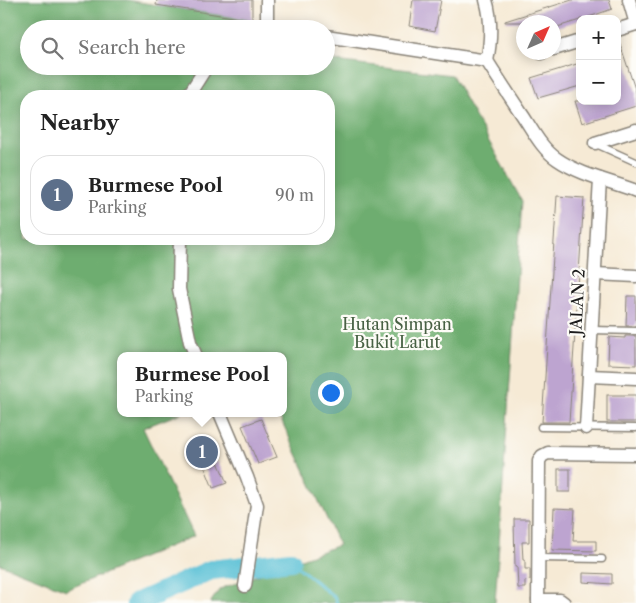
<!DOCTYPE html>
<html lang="en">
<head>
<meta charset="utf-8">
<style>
	:root { --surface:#fff; --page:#f2f2f2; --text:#222; --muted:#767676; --line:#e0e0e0; --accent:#b45309 }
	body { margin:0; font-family:"Libre Caslon Text",serif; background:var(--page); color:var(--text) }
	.controls { position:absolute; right:15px; top:15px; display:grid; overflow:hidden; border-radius:10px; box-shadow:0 2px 12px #0003 }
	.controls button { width:45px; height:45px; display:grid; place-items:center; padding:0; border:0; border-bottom:1px solid var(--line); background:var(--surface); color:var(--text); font:25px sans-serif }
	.compass { position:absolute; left:516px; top:15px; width:45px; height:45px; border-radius:50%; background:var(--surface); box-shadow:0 2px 12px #0003; rotate:45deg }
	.you { position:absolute; left:330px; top:392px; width:18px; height:18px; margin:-12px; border:4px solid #fff; border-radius:50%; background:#1a73e8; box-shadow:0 0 0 8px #1a73e833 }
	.badge { display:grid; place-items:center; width:32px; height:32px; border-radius:50%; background:var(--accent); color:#fff; font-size:16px; font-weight:700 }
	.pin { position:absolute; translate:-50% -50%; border:2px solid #fff; box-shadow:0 1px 5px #0006 }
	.popup { position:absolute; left:117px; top:352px; width:170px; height:65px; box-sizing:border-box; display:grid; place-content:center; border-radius:10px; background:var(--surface); filter:drop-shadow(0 1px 4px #0005); font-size:16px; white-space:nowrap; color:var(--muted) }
	.popup b { font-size:19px; color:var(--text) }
	.popup::after { content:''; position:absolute; left:50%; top:100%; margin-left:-10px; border:10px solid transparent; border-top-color:var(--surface) }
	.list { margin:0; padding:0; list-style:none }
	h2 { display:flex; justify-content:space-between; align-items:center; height:65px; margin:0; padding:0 20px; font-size:21px }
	h2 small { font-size:16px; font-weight:400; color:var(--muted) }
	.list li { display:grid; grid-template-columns:32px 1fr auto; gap:15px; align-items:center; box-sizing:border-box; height:80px; margin:0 10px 10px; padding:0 10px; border:1px solid var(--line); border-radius:20px }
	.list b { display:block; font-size:19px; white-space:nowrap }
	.list p { margin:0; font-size:16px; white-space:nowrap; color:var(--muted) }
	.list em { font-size:16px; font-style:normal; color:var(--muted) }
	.icon { flex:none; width:28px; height:28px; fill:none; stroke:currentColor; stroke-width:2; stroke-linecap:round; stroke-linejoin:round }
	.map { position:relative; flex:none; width:636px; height:603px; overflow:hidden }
	.search { position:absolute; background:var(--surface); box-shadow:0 2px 12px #0003; left:20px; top:20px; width:315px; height:55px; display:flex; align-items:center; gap:12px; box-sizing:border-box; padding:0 18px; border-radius:28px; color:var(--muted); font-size:19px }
	.panel { position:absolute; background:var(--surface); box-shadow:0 2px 12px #0003; left:20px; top:90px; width:315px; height:155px; border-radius:20px }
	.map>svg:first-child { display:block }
	.forest { fill:#6ead6f; stroke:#456446; fill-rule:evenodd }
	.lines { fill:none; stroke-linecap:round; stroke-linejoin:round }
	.stream { stroke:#57bfd5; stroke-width:3 }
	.river { stroke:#57bfd5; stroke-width:20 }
	.building { fill:#bda4d0 }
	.lane-casing { stroke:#898378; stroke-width:9 }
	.street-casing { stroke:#898378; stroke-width:15 }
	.lane { stroke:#fff; stroke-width:6 }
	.street { stroke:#fff; stroke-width:12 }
	.labels { text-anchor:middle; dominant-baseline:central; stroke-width:4.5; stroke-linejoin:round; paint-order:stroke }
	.street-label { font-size:16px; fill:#1c1c1c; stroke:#fdfcf7 }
	.park-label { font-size:16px; fill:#486144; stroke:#fdfcf7 }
</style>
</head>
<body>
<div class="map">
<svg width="636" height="603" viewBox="0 0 636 603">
	<rect width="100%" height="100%" fill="#fdfcf7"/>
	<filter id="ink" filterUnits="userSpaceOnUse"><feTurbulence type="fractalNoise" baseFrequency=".02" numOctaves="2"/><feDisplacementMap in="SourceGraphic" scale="10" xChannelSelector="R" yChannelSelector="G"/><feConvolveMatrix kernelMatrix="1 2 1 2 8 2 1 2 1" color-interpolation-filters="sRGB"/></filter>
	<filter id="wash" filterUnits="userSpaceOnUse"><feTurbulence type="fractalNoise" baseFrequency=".0096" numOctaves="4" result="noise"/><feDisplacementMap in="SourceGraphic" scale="20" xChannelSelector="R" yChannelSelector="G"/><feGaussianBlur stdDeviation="1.12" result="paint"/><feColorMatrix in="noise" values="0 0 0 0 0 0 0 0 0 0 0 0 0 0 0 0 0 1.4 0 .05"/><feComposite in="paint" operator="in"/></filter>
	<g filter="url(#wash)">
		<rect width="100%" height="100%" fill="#f6ead5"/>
		<path class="forest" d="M0 0H126L252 20 251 29H29V66H326V60L452 75 522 201 495 603H210L220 589 339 545 278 413H283V356H121V413H181L143 428 194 536 66 590 0 564ZM26 96H329V239H26Z"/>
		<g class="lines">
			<polyline class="stream" points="291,561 334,597 337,603"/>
			<polyline class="river" points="136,603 211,570 291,561"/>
		</g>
		<g id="blocks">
			<g class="building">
				<polygon points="157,0 252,0 252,20 156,5"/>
				<polygon points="413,0 441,0 435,31 409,26"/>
				<polygon points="572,0 609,0 612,9 583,19 580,19 580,20 554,28 554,22 505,22 505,21"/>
				<polygon points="617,41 619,41 636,92 636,106 582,123 575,101 617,101"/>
				<polygon points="580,63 580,86 538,98 531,78"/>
				<polygon points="557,196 584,198 569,422 542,422"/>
				<polygon points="627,296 636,296 636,326 626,326"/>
				<polygon points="625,336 636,336 636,365 608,364 609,337 625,338"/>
				<rect x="607" y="395" width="29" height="27"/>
				<polygon points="261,419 277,457 258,464 242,426"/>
				<polygon points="218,462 227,483 213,488 205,468"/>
				<rect x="558" y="469" width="12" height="23"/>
				<polygon points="554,508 575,509 573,541 596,541 596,551 552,550"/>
				<polygon points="514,519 529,519 529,542 522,542 523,560 525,560 525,569 530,569 530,580 525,581 525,588 518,588 517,567 515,567"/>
				<polygon points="583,573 612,574 612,584 583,582"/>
			</g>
		</g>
	</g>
	<g filter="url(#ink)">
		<use href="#blocks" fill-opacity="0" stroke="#898378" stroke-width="1"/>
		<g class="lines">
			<defs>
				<g id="lane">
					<polyline points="596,144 636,162"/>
					<polyline points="592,330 636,331"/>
					<polyline points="541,427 636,428"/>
					<polyline points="539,558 602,559"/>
				</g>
				<g id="street">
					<path d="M486 0C492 20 491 41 487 61"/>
					<polyline points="629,0 636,24"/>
					<polyline points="267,26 267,0"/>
					<polyline points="267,26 279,29"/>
					<polyline points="617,30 636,24"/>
					<path d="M326 36 487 61C499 80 511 98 523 116 533 131 542 149 557 159 580 175 610 181 636 191"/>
					<polyline points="554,49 580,41"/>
					<polyline points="541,53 543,52"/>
					<polyline points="188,96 207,66"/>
					<polyline points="595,143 636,130"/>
					<polyline points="180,239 179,289 190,342 196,356"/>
					<polyline points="595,274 636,276"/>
					<polyline points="589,376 636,378"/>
					<polyline points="220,413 247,477 257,505 245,586"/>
					<polyline points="586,428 600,179"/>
					<polyline points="538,600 560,600 564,603"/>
					<polyline points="538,603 539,461 542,456 548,453 636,454"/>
				</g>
			</defs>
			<use href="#lane" class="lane-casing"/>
			<use href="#street" class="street-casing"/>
			<use href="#lane" class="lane"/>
			<use href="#street" class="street"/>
		</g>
	</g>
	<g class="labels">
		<g class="street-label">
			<text transform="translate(577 302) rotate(-87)">JALAN 2</text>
		</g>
		<g class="park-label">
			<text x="397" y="324">Hutan Simpan<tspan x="397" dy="18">Bukit Larut</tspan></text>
		</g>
	</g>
</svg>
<div class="controls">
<button>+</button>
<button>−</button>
</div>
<svg class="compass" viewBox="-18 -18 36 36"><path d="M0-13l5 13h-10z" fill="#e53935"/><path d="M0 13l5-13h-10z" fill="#767676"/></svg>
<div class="you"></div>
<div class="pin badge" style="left:202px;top:452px;background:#5c6f8a">1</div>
<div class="popup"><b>Burmese Pool</b>Parking</div>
<div class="search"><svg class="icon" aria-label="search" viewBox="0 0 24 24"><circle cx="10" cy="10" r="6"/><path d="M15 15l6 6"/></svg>Search here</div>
<section class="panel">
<h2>Nearby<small></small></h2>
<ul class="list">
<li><span class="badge" style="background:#5c6f8a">1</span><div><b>Burmese Pool</b><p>Parking</p></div><em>90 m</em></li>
</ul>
</section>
</div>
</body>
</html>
